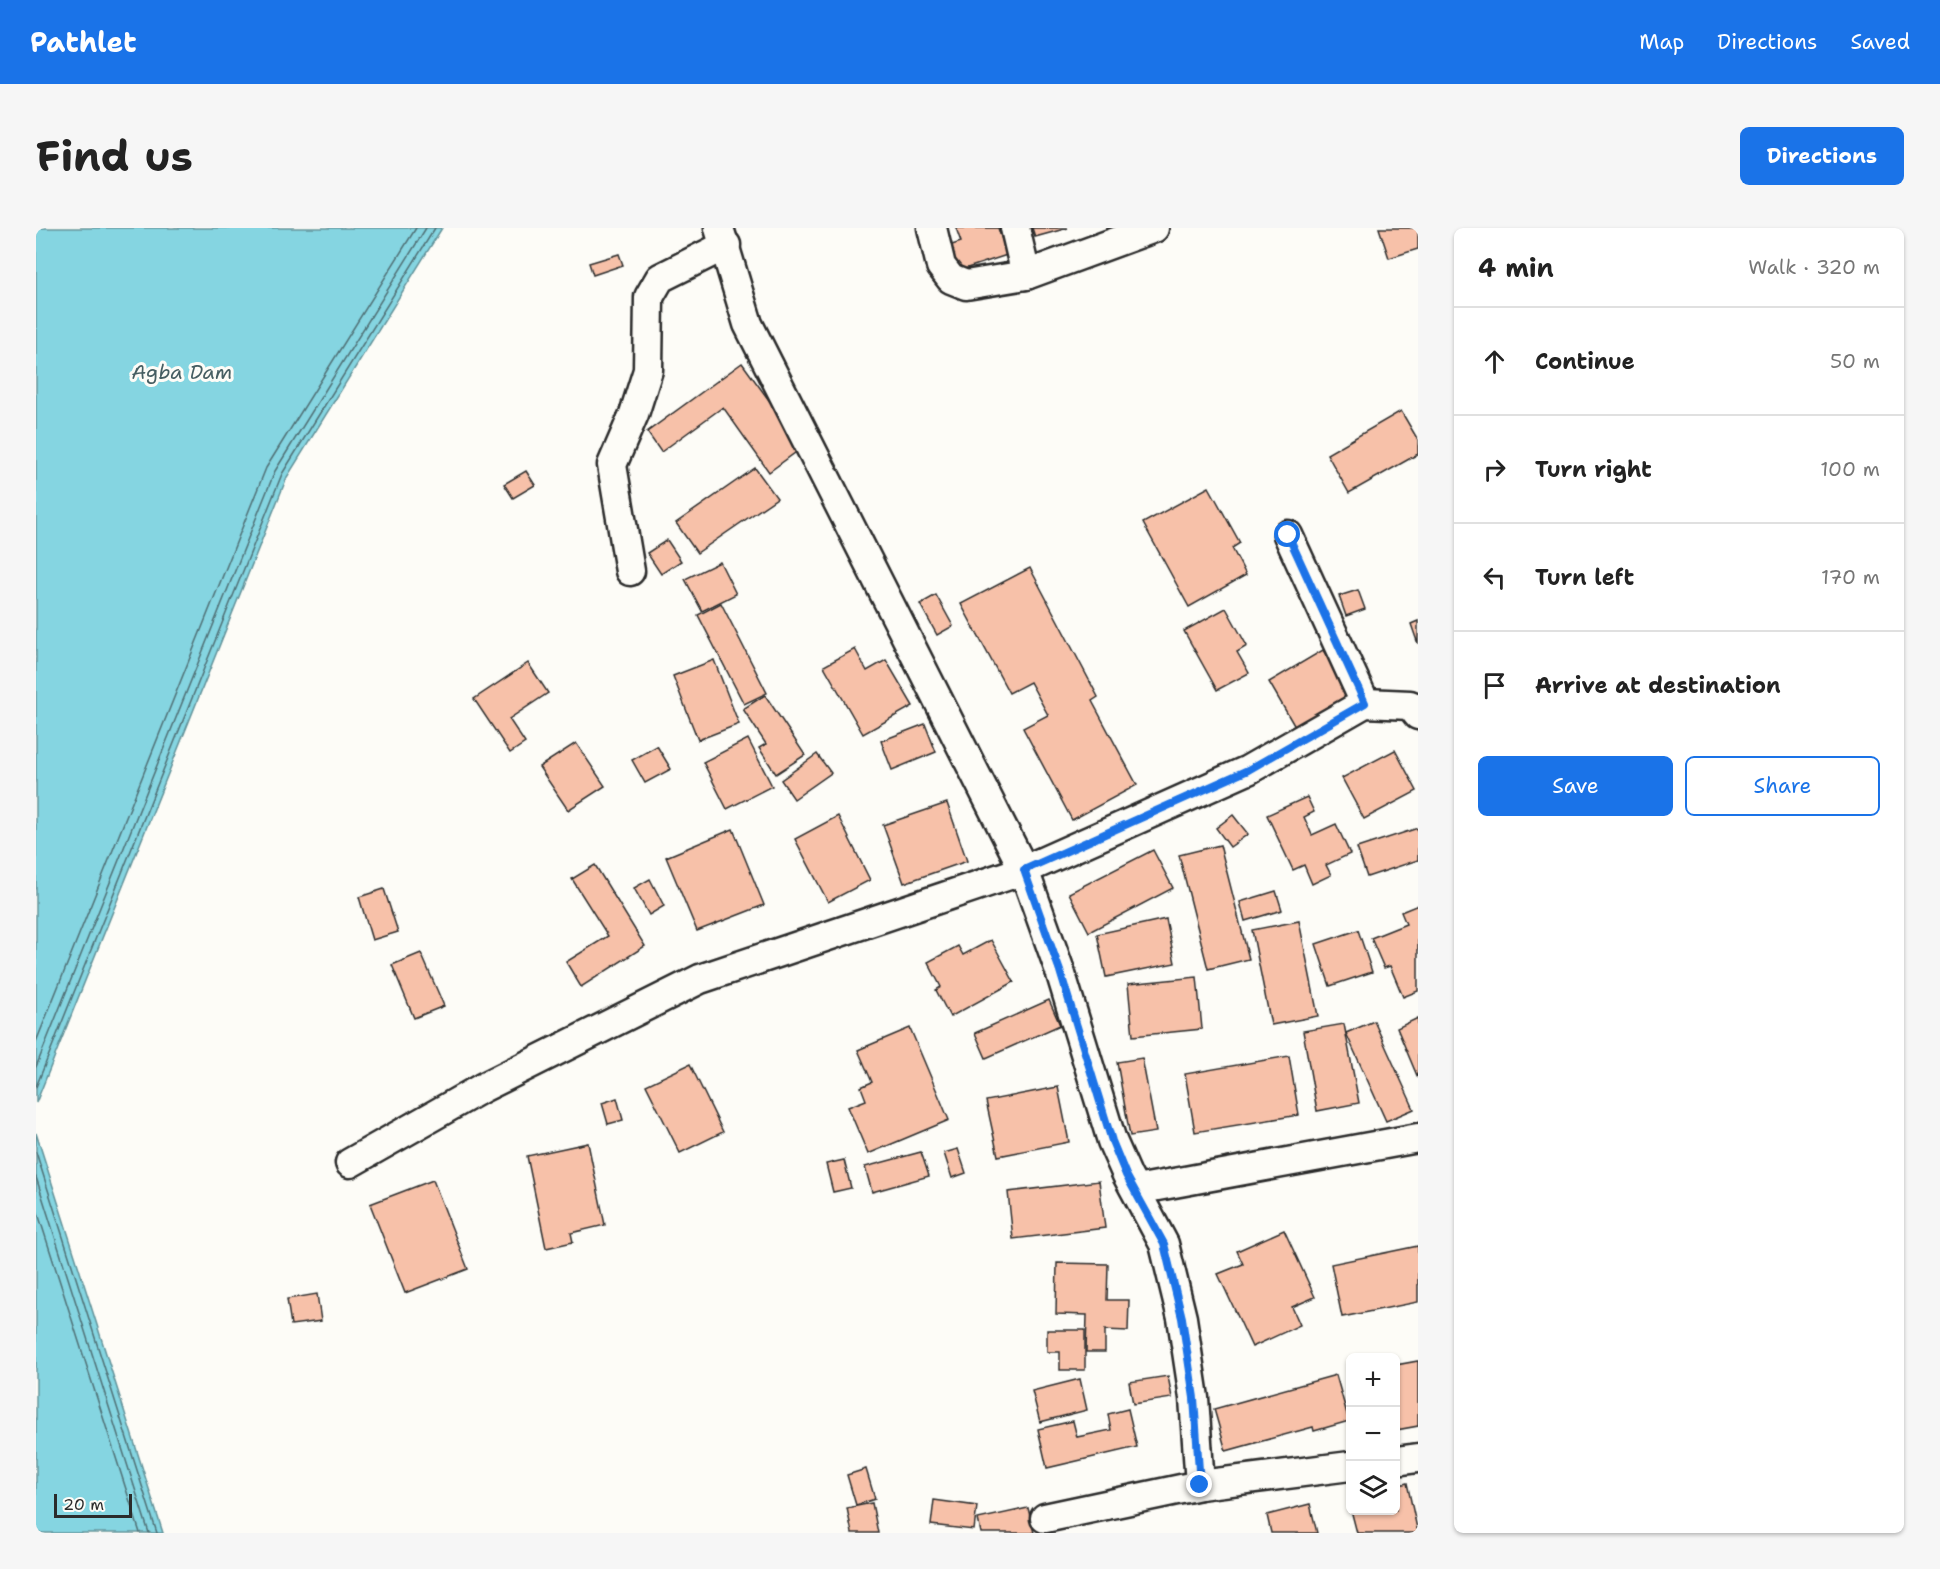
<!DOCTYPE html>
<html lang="en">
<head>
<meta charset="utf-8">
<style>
	:root { --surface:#fff; --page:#f6f6f6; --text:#222; --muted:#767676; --line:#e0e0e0; --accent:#1a73e8 }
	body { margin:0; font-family:"Shantell Sans",sans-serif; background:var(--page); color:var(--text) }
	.controls { position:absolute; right:18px; bottom:18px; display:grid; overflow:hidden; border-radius:9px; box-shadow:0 2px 4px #0004 }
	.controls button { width:54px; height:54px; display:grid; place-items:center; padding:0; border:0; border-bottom:2px solid var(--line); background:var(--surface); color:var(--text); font:30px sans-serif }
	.scale { position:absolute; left:18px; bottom:15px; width:78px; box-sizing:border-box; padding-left:6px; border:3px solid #2b2b2b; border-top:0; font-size:16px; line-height:21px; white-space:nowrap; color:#2b2b2b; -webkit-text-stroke:4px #fdfcf7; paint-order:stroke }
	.stop { position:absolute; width:18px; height:18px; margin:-14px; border:4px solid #1a73e8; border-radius:50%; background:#fff }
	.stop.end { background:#1a73e8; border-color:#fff; box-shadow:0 2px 6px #0008 }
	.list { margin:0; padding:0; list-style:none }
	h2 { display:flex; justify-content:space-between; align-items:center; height:78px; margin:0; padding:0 24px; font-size:26px }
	h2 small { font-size:20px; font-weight:400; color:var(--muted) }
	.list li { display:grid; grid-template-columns:39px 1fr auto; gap:18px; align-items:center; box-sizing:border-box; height:108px; padding:0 24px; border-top:2px solid var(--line) }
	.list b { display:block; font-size:22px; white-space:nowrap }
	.list em { font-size:20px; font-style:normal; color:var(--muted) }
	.actions { display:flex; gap:12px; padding:18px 24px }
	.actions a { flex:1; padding:14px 0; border:2px solid var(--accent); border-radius:9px; text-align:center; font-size:21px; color:var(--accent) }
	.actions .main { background:var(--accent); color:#fff }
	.icon { flex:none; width:33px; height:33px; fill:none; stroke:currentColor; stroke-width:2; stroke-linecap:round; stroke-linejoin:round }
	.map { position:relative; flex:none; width:1382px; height:1305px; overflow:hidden; border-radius:9px }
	header { display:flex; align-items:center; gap:36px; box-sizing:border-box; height:84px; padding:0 30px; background:var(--accent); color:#fff }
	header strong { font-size:28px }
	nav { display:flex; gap:33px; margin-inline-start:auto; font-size:21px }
	.intro { display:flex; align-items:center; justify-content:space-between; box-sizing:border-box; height:144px; padding:0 36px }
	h1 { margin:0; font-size:42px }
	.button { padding:15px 27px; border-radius:9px; background:var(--accent); color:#fff; font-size:21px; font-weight:700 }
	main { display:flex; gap:36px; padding:0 36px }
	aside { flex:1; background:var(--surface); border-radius:9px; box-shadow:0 2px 4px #0004 }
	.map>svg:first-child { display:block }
	.water { fill:#85d5e1; stroke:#619198; stroke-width:1.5 }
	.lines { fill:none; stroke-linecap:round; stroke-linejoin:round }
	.shore { stroke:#4f6f74; stroke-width:1.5 }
	.building { fill:#f7c1a9; stroke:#2b2b2b; stroke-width:1.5 }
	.minor-casing { stroke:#2b2b2b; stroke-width:33 }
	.minor { stroke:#fdfcf7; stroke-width:28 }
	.route { stroke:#1a73e8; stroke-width:8 }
	.labels { text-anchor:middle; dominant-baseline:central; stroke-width:6; stroke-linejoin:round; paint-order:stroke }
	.water-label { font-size:20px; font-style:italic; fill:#465e62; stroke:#fdfcf7 }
</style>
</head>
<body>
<header>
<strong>Pathlet</strong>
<nav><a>Map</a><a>Directions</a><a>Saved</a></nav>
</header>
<div class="intro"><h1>Find us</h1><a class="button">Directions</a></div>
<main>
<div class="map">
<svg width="1382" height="1305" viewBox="0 0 1382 1305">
	<rect width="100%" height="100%" fill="#fdfcf7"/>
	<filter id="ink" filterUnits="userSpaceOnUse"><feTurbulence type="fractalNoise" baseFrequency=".0167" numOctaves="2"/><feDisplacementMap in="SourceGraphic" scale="12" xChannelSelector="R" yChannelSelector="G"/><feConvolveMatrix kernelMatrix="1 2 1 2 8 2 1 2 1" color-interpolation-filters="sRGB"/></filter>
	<g filter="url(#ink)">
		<g class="water">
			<polygon points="0,0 406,0 251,249 0,875"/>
			<polygon points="0,905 127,1305 0,1305"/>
		</g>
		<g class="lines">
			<g class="shore">
				<polyline points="0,814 230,240 380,0"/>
				<polyline points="0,839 239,243 390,0"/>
				<polyline points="0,859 246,246 399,0"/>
				<polyline points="0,924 121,1305"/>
				<polyline points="0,949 113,1305"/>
				<polyline points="0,979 104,1305"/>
			</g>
		</g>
		<g class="building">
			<polygon points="920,0 962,0 971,27 916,45 907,20 925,14"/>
			<polygon points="996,0 1032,0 999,9"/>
			<polygon points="1343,0 1382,0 1382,21 1353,30"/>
			<polygon points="583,26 587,37 557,47 553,35"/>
			<polygon points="706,135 767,219 733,244 687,179 625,224 611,204"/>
			<polygon points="1365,183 1382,212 1382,226 1313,265 1291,226"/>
			<polygon points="719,240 741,270 661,325 640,295"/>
			<polygon points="490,243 499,257 477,270 468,256"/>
			<polygon points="1173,259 1204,315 1196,320 1210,347 1153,379 1107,295"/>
			<polygon points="631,312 645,333 625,346 611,325"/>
			<polygon points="684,334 700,366 666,383 649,351"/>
			<polygon points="994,340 1062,469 1056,473 1101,557 1036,592 987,500 1012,487 994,454 973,465 925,376"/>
			<polygon points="1322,362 1329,381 1310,388 1303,368"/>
			<polygon points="900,367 917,398 901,407 884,376"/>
			<polygon points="685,375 731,465 708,476 662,387"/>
			<polygon points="1190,380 1211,418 1201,424 1213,445 1181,462 1148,403"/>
			<polygon points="1382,393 1382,416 1375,396"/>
			<polygon points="819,421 831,443 850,432 877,478 827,506 788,438"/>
			<polygon points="1287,422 1314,467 1259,499 1233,454"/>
			<polygon points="678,432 703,496 662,512 637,448"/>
			<polygon points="492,435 512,465 473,491 489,515 474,525 438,471"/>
			<polygon points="729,467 769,527 740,546 723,520 730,516 707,481"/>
			<polygon points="889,496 900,524 856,542 845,513"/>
			<polygon points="712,511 736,558 691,581 667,534"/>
			<polygon points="540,515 569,558 532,582 503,539"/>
			<polygon points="621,518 635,541 609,555 596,532"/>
			<polygon points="1359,522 1381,563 1328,591 1306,550"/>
			<polygon points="781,526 795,545 758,571 745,552"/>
			<polygon points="1271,569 1278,584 1268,589 1276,607 1300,596 1314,626 1290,637 1295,647 1276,656 1268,637 1257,642 1231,587"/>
			<polygon points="911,575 931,633 868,655 847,597"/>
			<polygon points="1197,587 1212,606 1194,619 1180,600"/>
			<polygon points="802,588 834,652 792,674 759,611"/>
			<polygon points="1382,600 1382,632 1331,649 1321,620"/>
			<polygon points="697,601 728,677 661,703 630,629"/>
			<polygon points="1184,617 1213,731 1172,741 1143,627"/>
			<polygon points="1117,622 1137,660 1053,704 1033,665"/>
			<polygon points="559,637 609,718 545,759 530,734 572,708 536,651"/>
			<polygon points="614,651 628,678 613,687 598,660"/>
			<polygon points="348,661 362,704 336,712 323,669"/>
			<polygon points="1240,663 1246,682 1209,693 1204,674"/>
			<polygon points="1382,677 1382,763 1367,769 1354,738 1348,740 1335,710 1370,696 1365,684"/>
			<polygon points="1130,691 1139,735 1070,749 1061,706"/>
			<polygon points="1263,693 1282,788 1235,797 1216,702"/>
			<polygon points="1322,702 1336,744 1294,758 1280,716"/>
			<polygon points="955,712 978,754 914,789 900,762 905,759 892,734 922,718 927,727"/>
			<polygon points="385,725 408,778 378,790 356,737"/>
			<polygon points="1161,749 1166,801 1097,808 1092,756"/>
			<polygon points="1013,772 1024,797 950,830 939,805"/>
			<polygon points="1382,790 1382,850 1361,800"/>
			<polygon points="1338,793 1378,881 1350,893 1310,805"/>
			<polygon points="1308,796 1323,875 1281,883 1267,803"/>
			<polygon points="874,800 913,892 832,926 812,879 830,872 825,859 836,854 822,822"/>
			<polygon points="1253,828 1263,887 1159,904 1149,846"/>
			<polygon points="1106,830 1120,904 1094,908 1081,834"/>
			<polygon points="654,836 687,904 644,925 610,857"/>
			<polygon points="1022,859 1033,914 962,928 950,873"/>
			<polygon points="581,870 587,892 572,896 566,875"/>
			<polygon points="552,915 569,997 535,1005 537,1014 510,1020 491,928"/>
			<polygon points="922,921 930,945 916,950 908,925"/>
			<polygon points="885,924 893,948 836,964 829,939"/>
			<polygon points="808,932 815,960 797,964 790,936"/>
			<polygon points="397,952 432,1041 369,1065 334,976"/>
			<polygon points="1063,953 1069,1000 977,1011 972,964"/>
			<polygon points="1248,1002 1279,1069 1256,1079 1264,1097 1216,1119 1182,1046 1207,1036 1201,1023"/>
			<polygon points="1382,1018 1382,1074 1306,1089 1295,1036"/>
			<polygon points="1021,1035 1072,1036 1071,1072 1093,1072 1092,1103 1069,1102 1069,1124 1050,1124 1051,1087 1020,1086"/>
			<polygon points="281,1066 285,1093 255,1097 251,1071"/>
			<polygon points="1011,1102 1049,1102 1049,1142 1024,1142 1024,1124 1011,1124"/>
			<polygon points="1382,1133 1382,1198 1360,1202 1360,1137"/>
			<polygon points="1300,1147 1313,1193 1278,1203 1277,1199 1190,1223 1178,1181"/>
			<polygon points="1132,1148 1136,1170 1097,1176 1093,1154"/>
			<polygon points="1044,1151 1051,1182 1004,1194 996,1163"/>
			<polygon points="1092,1181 1101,1219 1011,1240 1002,1201 1037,1193 1041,1209 1075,1202 1072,1186"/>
			<polygon points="830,1241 839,1271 820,1277 811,1247"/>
			<polygon points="1371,1255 1382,1305 1321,1305 1315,1282 1360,1282 1360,1258"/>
			<polygon points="898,1272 941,1278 938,1302 895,1297"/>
			<polygon points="836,1275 842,1305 816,1305 811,1280"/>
			<polygon points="1274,1276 1281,1305 1235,1305 1231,1287"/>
			<polygon points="992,1280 998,1305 945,1305 942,1291"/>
		</g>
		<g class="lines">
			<defs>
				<g id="minor">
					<polyline points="683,0 712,96 988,642 1024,743 1076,913 1091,947 1128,1016 1146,1090 1158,1170 1164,1257"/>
					<polyline points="896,0 905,38 915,51 930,57 990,47 1118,0"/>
					<polyline points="979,0 990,47"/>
					<polyline points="1252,307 1329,475"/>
					<polyline points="594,343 576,237 598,186 612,142 613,69 624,50 690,17"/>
					<polyline points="314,935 446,860 664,751 988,642 1212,542 1329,475 1374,477 1382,487"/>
					<polyline points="1100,962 1382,910"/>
					<polyline points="1360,1233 1382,1230"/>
					<polyline points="1009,1290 1164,1257 1314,1238"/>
				</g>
			</defs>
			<use href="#minor" class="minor-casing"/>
			<use href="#minor" class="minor"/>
		</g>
	</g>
	<g class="lines" filter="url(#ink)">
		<polyline class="route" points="1164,1257 1158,1170 1146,1090 1128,1016 1090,947 1076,913 1024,743 988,642 1212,542 1329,475 1252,307"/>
	</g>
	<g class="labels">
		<g class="water-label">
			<text x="146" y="144">Agba Dam</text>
		</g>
	</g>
</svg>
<div class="controls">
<button>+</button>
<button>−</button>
<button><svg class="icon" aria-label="layers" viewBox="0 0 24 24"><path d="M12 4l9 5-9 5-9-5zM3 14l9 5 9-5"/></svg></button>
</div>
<div class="scale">20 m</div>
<div class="stop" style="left:1252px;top:307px"></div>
<div class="stop end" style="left:1164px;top:1257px"></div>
</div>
<aside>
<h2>4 min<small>Walk · 320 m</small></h2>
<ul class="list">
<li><svg class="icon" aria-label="ahead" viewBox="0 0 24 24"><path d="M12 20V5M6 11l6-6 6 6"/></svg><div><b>Continue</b></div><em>50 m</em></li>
<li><svg class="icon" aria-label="right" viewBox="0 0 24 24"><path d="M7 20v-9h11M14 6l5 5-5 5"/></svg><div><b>Turn right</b></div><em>100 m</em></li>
<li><svg class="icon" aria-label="left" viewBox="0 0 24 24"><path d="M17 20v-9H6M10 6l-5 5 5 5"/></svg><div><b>Turn left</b></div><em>170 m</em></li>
<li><svg class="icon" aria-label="arrive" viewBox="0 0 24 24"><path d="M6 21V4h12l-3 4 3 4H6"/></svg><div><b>Arrive at destination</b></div></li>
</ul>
<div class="actions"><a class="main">Save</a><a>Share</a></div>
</aside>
</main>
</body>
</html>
